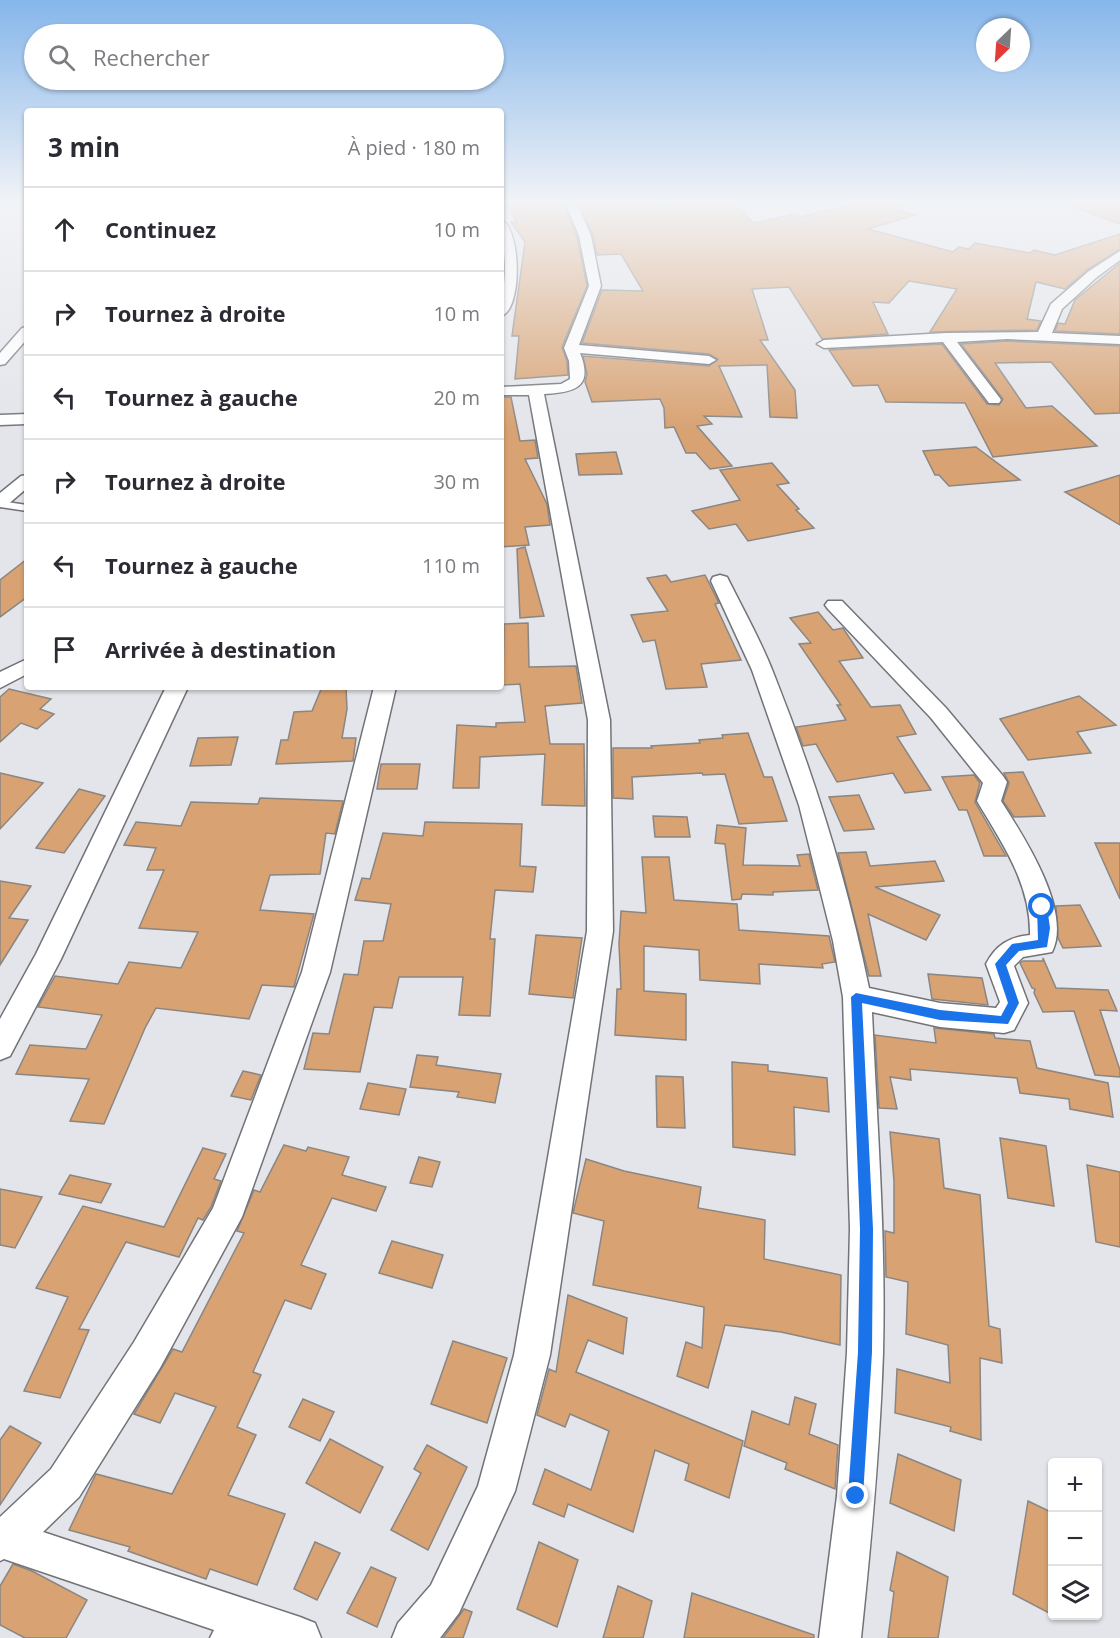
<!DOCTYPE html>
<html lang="fr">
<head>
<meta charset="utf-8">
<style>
	:root { --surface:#fff; --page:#f2f2f3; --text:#2b2b33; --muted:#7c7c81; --line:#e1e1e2 }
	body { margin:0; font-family:"Open Sans",sans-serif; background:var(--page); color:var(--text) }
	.controls { position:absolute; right:18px; bottom:18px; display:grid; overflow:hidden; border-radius:6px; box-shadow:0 2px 4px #0004 }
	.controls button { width:54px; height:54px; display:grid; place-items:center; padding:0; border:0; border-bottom:2px solid var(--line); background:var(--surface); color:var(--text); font:30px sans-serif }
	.compass { position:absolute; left:976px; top:18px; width:54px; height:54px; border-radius:50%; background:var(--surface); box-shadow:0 2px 4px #0004; rotate:205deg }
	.stop { position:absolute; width:18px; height:18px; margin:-14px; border:4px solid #1a73e8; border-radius:50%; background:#fff }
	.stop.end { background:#1a73e8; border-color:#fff; box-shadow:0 2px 6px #0008 }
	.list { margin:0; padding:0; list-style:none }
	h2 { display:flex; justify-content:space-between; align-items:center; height:78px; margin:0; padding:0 24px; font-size:26px }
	h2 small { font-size:20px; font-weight:400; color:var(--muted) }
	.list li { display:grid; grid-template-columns:39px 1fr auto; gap:18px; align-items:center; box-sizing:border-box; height:84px; padding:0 24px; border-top:2px solid var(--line) }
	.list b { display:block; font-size:22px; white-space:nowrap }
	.list em { font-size:20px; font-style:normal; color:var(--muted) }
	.icon { flex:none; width:33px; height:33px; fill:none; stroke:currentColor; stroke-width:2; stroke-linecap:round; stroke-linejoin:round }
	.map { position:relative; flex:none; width:1120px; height:1638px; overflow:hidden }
	.search { position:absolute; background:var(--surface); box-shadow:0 2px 4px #0004; left:24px; top:24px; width:480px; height:66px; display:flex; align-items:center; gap:15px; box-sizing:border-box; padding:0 21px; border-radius:33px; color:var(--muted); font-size:22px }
	.panel { position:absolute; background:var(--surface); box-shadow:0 2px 4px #0004; left:24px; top:108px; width:480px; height:582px; border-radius:6px }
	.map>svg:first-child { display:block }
	.building { fill:#d8a272; stroke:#8b8682; stroke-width:1.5 }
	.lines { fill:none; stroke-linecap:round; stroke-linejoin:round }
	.service-casing { stroke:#727378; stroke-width:3 }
	.minor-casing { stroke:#727378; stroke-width:3 }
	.service { fill:#fff; fill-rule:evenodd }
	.minor { fill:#fff; fill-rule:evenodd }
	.route { fill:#1a73e8 }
</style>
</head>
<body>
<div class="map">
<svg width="1120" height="1638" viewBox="0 0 1120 1638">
	<rect width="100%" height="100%" fill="#e3e5ea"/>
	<g class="building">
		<polygon points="504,201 563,201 577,237 587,286 562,347 567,361 568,375 515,379 519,336 512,336 525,242 511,222 517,222"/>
		<polygon points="579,201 647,201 650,206 663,206 723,201 740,210 754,223 795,214 801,217 864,201 910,201 896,209 915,215 868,229 953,252 959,247 969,249 975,243 1030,253 1034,250 1055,255 1120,234 1120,249 1088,269 1065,289 1036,282 1027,319 1041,321 1037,330 930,332 957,289 909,281 889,303 873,302 888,334 822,339 789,287 752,289 768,340 760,340 795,390 797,418 770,417 767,365 719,366 742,417 704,416 712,424 697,426 732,466 710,469 696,453 686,453 674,427 665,428 664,408 660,399 592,402 585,382 587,374 583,356 709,366 718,359 709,354 582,343 602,290 643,291 621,254 597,255 593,235"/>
		<polygon points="1065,201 1120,201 1120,224 1065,204"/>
		<polygon points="1120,263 1120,334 1055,331 1058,323 1065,324 1075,300"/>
		<polygon points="1007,341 1120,346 1120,413 1095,414 1051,362 995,363 1026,408 1052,406 1097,446 993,457 965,403 886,402 878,385 853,386 829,350 942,344 987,404 999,405 1003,399 961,344"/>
		<polygon points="501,397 511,397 520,441 535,440 538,458 525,459 547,504 550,525 525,527 529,545 501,547"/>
		<polygon points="976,447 1020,480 949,486 939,475 935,475 923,451"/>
		<polygon points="616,452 622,474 579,475 576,454"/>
		<polygon points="772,463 789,483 777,485 799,509 796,510 814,528 748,541 736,524 709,529 692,511 740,500 720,470"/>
		<polygon points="1120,475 1120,525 1065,492"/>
		<polygon points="525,547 544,616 520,618 517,549"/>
		<polygon points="27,559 27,597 0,617 0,580"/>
		<polygon points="666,575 671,582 705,575 719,603 715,604 741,660 701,664 707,687 666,689 655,640 643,642 631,615 668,611 647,578"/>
		<polygon points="818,612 833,630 843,628 863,658 839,661 871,707 900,705 916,734 897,737 931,790 905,793 893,773 837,782 816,744 803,746 796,727 846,720 837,705 841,705 799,644 811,643 790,618"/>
		<polygon points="528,623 529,667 576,666 582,703 545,706 550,744 584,744 585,806 542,805 545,754 480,757 479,788 453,788 457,725 496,727 496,723 525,722 520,684 503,685 504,624"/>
		<polygon points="322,687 346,687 347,709 342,738 356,738 353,761 276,764 281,740 288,740 294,712 312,711"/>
		<polygon points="9,689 51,699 40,709 54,714 37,729 21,723 0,742 0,697"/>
		<polygon points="1079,696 1116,725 1077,732 1091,753 1028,760 1000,719"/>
		<polygon points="748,733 764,777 772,777 787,821 739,824 725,774 703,775 702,773 632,777 633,799 613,798 613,748 652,748 651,746 700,743 699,740 723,738 722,735"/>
		<polygon points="238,737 231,765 190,766 198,738"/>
		<polygon points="381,764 420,764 417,789 377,789"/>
		<polygon points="1023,772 1045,816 1014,817 1003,801 1009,783 1004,773"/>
		<polygon points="0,773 43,783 0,829"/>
		<polygon points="974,775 980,783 975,802 1006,856 984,856 967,810 959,810 942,777"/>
		<polygon points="79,789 105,796 64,853 36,848"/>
		<polygon points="859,795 874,829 844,831 829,797"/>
		<polygon points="260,798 343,801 335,834 326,833 320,874 270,875 260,910 314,914 294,987 262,985 249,1019 156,1008 145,1028 104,1124 70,1121 89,1079 16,1074 30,1045 86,1049 102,1015 38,1007 55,976 118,984 129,962 181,968 198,932 139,928 164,870 147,870 156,848 124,845 136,822 181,826 191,802 258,804"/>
		<polygon points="653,816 687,817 690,837 655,837"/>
		<polygon points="425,822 522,824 520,866 536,867 533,892 495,890 490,939 495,939 490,1016 459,1015 463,977 399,977 392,1008 374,1007 360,1072 304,1069 313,1033 329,1034 344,974 358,975 364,941 383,941 391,904 355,900 362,878 370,879 383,833 423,836"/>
		<polygon points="717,825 746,828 743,865 800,866 797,855 809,854 818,890 773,892 773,895 742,894 741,899 732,900 725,844 715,843"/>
		<polygon points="1095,843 1120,843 1120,899"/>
		<polygon points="866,852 870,866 935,861 944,881 875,887 940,915 926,940 868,914 881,976 869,976 838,853"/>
		<polygon points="642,857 669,857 674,900 737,904 739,930 829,936 835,962 822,964 823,968 759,964 760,984 700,980 699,950 644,946 644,991 686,994 686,1040 615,1035 617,989 621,989 619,944 621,911 646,913"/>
		<polygon points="0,881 31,886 9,918 28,920 0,965"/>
		<polygon points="1080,905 1101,946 1063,948 1058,938 1056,906"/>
		<polygon points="536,935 582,938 573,998 529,994"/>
		<polygon points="1043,958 1056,988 1108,990 1117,1011 1100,1010 1120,1070 1120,1077 1095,1075 1074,1011 1043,1012 1034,993 1035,989 1032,988 1020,963 1023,961 1043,961"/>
		<polygon points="928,974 982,978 988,1005 932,999"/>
		<polygon points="934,1028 994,1034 995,1038 1030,1041 1037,1068 1108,1083 1113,1117 1070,1109 1069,1099 1020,1093 1017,1078 910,1069 911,1080 890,1077 897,1109 879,1108 875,1035 936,1043"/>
		<polygon points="417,1055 438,1057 436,1065 501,1074 495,1103 457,1097 459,1092 410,1087"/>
		<polygon points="732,1062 768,1065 768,1071 827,1078 829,1112 794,1107 795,1155 733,1147"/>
		<polygon points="243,1071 261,1075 251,1100 231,1096"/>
		<polygon points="656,1076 683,1077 685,1128 657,1127"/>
		<polygon points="368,1083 406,1089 399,1115 360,1109"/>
		<polygon points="890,1132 939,1139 944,1188 980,1195 989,1326 1000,1329 1002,1363 980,1358 981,1440 950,1431 951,1427 895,1413 897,1369 950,1383 948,1345 906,1334 908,1282 886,1277 885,1231 894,1233 894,1181"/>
		<polygon points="1000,1138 1046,1146 1054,1206 1008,1198"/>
		<polygon points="284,1145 306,1151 308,1147 349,1157 342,1175 386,1187 376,1211 332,1198 301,1265 326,1274 311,1309 285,1300 253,1372 261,1375 237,1427 256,1435 228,1495 285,1514 257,1585 210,1569 206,1579 128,1551 130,1547 69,1530 96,1474 172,1494 216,1407 175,1393 160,1423 134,1414 173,1349 182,1352 244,1233 237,1231 254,1190 260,1192"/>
		<polygon points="203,1148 226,1154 214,1179 221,1181 211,1207 203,1220 198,1218 179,1257 126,1242 79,1329 89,1330 60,1398 24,1391 68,1297 36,1288 83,1206 164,1227"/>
		<polygon points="419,1157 440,1162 432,1187 410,1183"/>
		<polygon points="586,1159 624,1171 701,1187 698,1208 765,1220 764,1259 841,1275 840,1345 781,1332 725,1325 708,1388 677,1376 686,1342 702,1348 704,1307 593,1285 604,1221 573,1213"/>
		<polygon points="1087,1165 1120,1172 1120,1247 1096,1242"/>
		<polygon points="70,1175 111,1184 101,1203 59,1194"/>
		<polygon points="0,1189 42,1197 15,1248 0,1245"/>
		<polygon points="392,1241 443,1255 432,1288 379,1273"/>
		<polygon points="568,1295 627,1318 623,1354 588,1340 576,1372 743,1441 729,1498 685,1480 689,1464 655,1450 633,1532 568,1504 564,1517 533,1504 545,1469 591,1490 609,1431 570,1414 565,1427 537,1415 549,1369 556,1372"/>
		<polygon points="453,1341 507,1358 487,1423 431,1404"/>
		<polygon points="795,1397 816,1404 809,1434 838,1445 835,1489 785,1469 787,1463 744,1446 752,1411 789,1425"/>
		<polygon points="303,1399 334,1412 320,1441 289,1427"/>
		<polygon points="10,1426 41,1443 0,1505 0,1440"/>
		<polygon points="330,1439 383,1467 360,1513 306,1483"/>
		<polygon points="427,1445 467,1467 428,1550 391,1530 421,1473 414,1469"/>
		<polygon points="898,1454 961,1480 954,1531 890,1503"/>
		<polygon points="1028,1501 1053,1513 1053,1615 1013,1594"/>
		<polygon points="315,1542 340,1553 317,1600 294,1589"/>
		<polygon points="539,1542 578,1560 557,1627 517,1609"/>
		<polygon points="897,1552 948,1577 938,1638 888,1638 894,1592 890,1590"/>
		<polygon points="13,1564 32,1571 87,1600 66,1638 25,1638 0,1625 0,1586"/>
		<polygon points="371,1567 396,1578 377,1627 347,1613"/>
		<polygon points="618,1586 652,1601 643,1638 603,1638"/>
		<polygon points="692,1593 814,1635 814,1638 684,1638"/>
		<polygon points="464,1609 472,1612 463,1638 443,1638"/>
	</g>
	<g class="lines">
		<defs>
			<polygon id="service" points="0,501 27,505 27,511 0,507"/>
			<g id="minor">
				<path d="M565 201H576L591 236 601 286 579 345 709 356 716 360 709 364 580 353C594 388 574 392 544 394L610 720 613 931 550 1355 515 1491 459 1613 440 1638H392L398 1623 431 1585 478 1486 514 1355 587 931 588 720 529 395H501V387L561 384 570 379 569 361 564 348 589 286 579 236Z"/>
				<path d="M501 220C521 227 523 310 501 316 501 299 505 284 505 268 505 252 501 236 501 220Z"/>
				<polygon points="1120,251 1120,260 1097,277 1062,309 1052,333 1120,336 1120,344 1007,339 957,342 999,397 1001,400 999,403 989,403 943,342 824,348 817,344 824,340 946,333 1038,332 1051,304 1089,271"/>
				<polygon points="27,327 27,339 5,364 0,365 0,353 22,328"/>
				<polygon points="27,414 27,424 0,425 0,415"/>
				<polygon points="27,475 27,488 6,506 0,507 0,493 21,476"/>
				<path d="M720 575 727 577 729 581C744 611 761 641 773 672 814 775 847 880 869 988L940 1003 996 1008 1000 1002 986 964C996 945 1009 937 1030 935 1031 884 1002 843 977 801L983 783 931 718 828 609 825 605 828 601H842L946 708 1003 776 1007 782 1001 801C1022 834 1073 911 1052 952L1023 957 1014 966 1028 1003 1014 1030 1004 1033 940 1027 872 1012C877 1125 886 1239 883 1353 880 1448 871 1543 861 1638H819L837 1496 847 1352 850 1229 843 997 833 941 799 805 752 670 711 581 713 577Z"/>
				<polygon points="27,659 27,674 0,688 0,672"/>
				<polygon points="166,687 188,687 61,959 10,1056 0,1060 0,1019 36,954"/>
				<polygon points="374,687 396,687 330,972 242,1217 160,1368 79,1497 43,1532 300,1617 315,1623 321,1638 210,1638 214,1630 4,1559 0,1561 0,1517 51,1469 134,1342 213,1208 302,972"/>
			</g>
		</defs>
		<use href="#service" class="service-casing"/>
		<use href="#minor" class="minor-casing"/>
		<use href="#service" class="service"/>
		<use href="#minor" class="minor"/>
	</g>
	<linearGradient id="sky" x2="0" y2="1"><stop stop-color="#85b6eb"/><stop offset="0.47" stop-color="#f2f3f6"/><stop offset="1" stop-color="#f2f3f6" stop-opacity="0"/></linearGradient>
	<rect width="1120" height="431" fill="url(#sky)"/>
	<polygon class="route" points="1042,903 1047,907 1050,928 1047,947 1019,951 1006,965 1019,1003 1008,1024 940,1020 862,1003 873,1229 872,1352 863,1496 861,1502 856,1504 850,1502 848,1496 858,1352 860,1229 851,997 856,993 940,1010 1001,1016 1008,1003 995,964 1012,944 1038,940 1037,907"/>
</svg>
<div class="controls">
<button>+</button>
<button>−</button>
<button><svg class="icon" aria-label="layers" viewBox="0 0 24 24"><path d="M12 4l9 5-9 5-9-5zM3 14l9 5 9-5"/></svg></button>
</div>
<svg class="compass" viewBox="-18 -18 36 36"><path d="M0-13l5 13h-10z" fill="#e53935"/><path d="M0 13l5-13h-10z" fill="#7c7c81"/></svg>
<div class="stop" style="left:1042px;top:907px"></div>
<div class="stop end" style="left:856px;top:1496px"></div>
<div class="search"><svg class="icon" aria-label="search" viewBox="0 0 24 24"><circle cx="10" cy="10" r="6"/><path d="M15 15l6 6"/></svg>Rechercher</div>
<section class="panel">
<h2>3 min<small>À pied · 180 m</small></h2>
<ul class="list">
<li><svg class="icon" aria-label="ahead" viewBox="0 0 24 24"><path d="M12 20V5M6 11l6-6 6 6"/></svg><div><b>Continuez</b></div><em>10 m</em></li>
<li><svg class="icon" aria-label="right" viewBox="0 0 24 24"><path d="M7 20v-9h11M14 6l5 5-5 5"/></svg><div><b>Tournez à droite</b></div><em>10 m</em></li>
<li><svg class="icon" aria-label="left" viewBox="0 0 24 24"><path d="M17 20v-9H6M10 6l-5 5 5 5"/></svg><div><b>Tournez à gauche</b></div><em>20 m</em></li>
<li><svg class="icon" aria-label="right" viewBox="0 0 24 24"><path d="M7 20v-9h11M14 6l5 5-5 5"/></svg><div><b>Tournez à droite</b></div><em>30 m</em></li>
<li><svg class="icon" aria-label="left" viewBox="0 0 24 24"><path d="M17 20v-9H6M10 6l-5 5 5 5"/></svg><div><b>Tournez à gauche</b></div><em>110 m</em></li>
<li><svg class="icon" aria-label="arrive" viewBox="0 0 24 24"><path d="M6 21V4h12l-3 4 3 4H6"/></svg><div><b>Arrivée à destination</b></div></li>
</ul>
</section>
</div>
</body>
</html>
